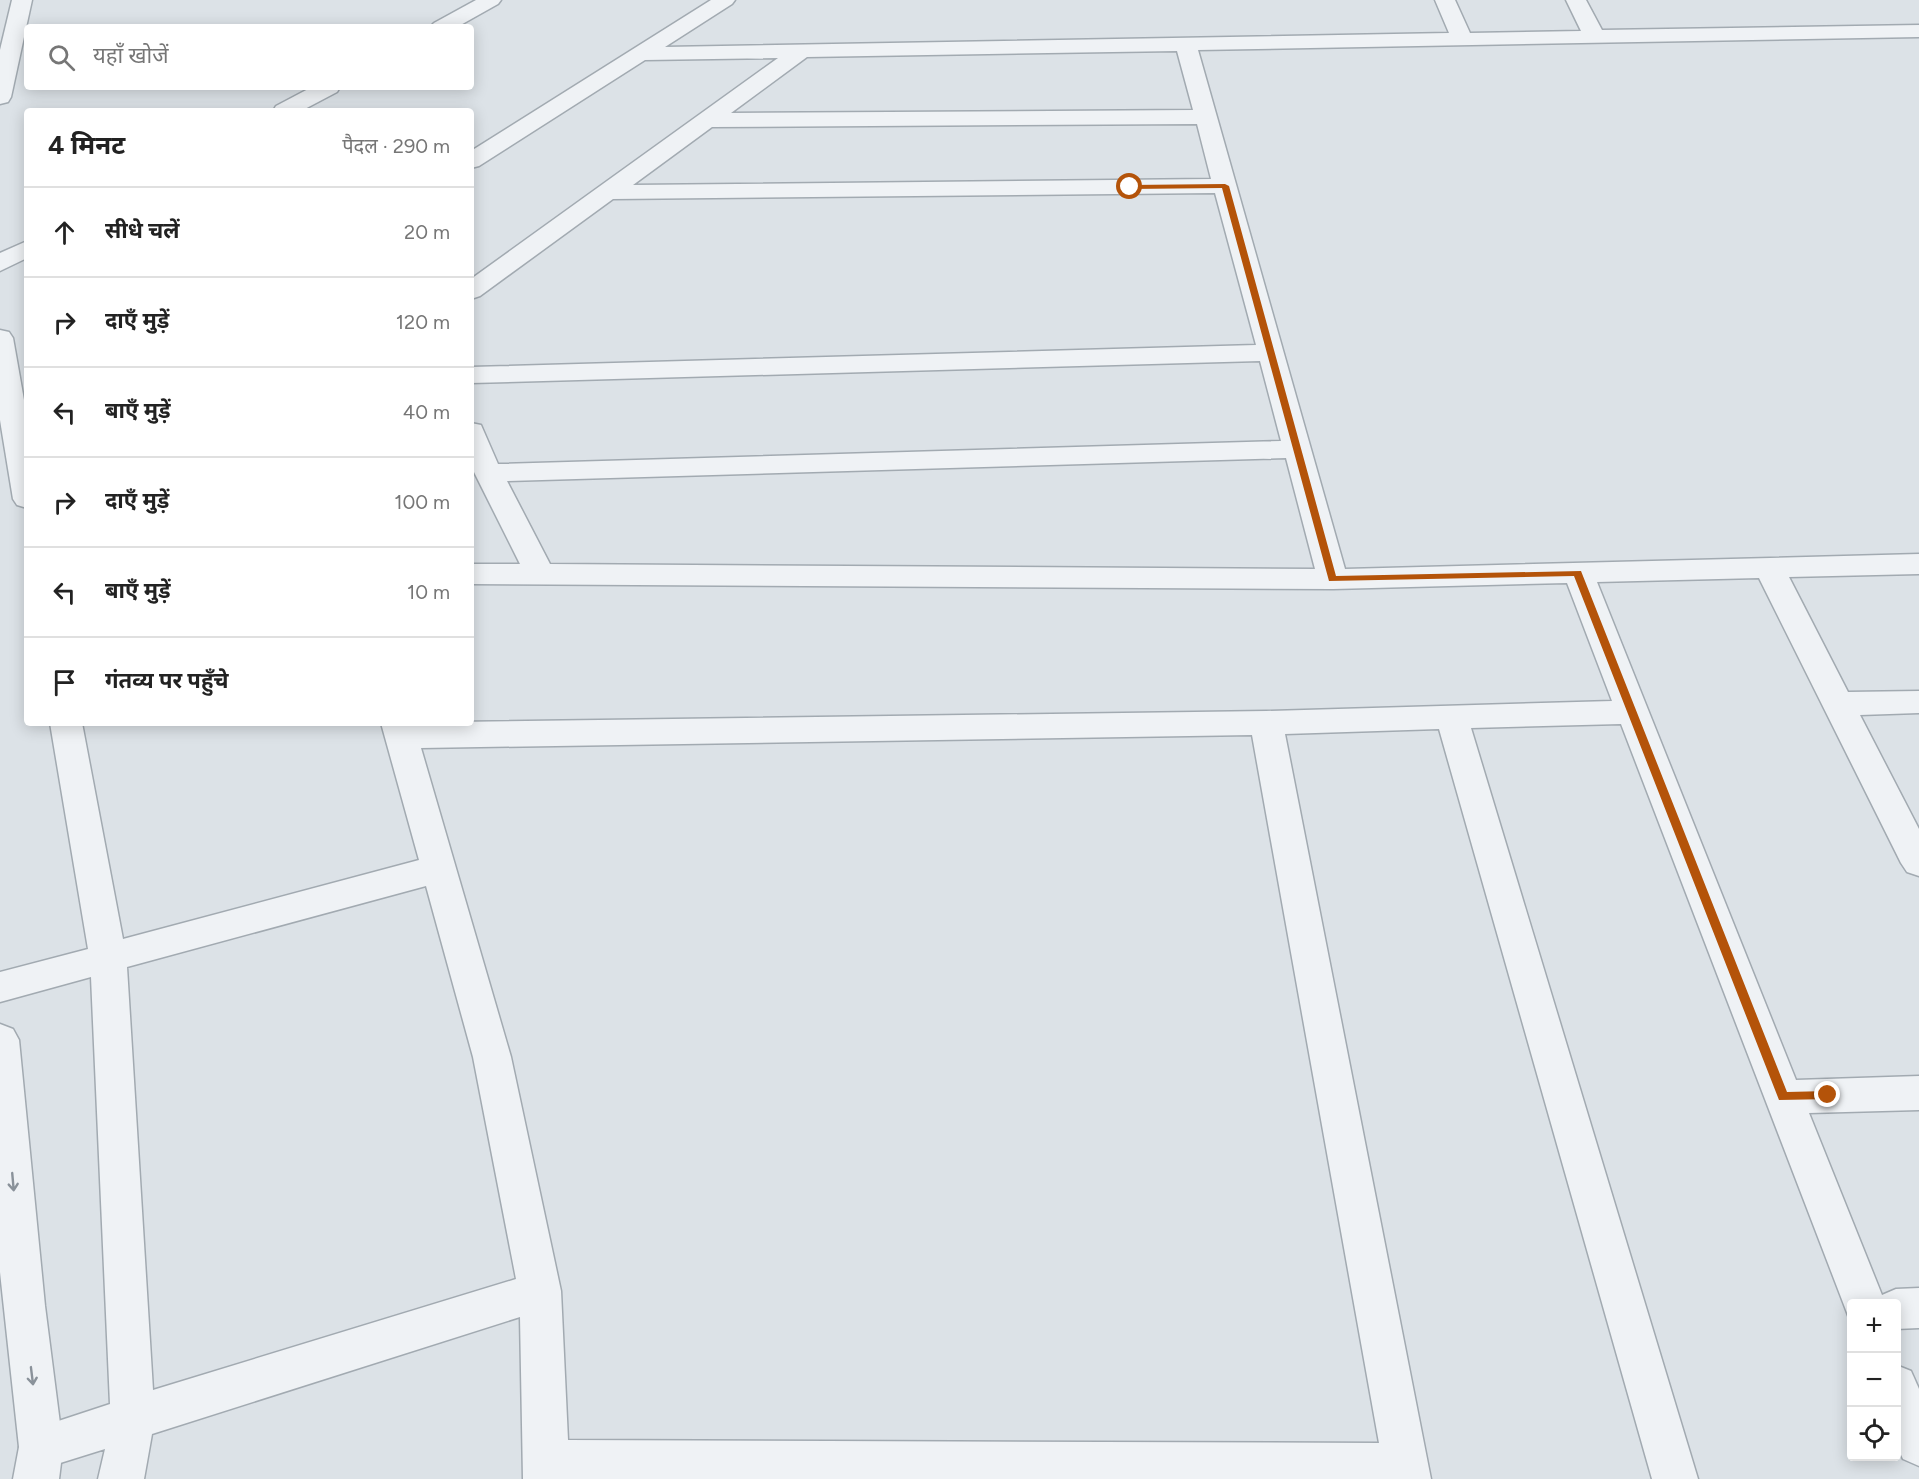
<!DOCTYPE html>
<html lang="hi">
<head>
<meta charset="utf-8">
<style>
	:root { --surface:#fff; --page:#f2f2f2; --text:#222; --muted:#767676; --line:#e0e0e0 }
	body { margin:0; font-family:Figtree,"Noto Sans Devanagari",sans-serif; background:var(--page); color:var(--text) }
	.controls { position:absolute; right:18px; bottom:18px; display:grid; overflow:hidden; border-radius:6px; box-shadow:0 3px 15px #0003 }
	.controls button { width:54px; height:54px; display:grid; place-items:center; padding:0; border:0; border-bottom:2px solid var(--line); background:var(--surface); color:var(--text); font:30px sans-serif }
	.stop { position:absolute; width:18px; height:18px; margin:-14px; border:4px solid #b45309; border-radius:50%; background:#fff }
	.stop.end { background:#b45309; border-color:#fff; box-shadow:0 2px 6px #0008 }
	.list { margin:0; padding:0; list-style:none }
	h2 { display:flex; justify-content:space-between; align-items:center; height:78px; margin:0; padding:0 24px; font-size:26px }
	h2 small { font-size:20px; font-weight:400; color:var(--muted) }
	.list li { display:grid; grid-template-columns:39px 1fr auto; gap:18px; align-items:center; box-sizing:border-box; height:90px; padding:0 24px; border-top:2px solid var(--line) }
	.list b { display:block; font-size:22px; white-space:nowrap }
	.list em { font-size:20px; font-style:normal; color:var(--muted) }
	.icon { flex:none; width:33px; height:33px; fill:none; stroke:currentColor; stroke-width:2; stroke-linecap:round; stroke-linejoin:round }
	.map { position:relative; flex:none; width:1919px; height:1479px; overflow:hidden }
	.search { position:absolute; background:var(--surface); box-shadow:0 3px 15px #0003; left:24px; top:24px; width:450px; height:66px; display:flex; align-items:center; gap:15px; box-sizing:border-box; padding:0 21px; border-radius:6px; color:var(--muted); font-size:22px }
	.panel { position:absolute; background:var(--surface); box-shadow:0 3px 15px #0003; left:24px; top:108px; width:450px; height:618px; border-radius:6px }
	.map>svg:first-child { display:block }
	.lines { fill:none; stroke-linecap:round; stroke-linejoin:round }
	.minor-casing { stroke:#a2aab1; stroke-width:3 }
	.tertiary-casing { stroke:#a2aab1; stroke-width:3 }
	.minor { fill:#eff2f5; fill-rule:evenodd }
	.tertiary { fill:#eff2f5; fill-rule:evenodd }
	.oneway { stroke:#8a929a }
	.route { fill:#b45309 }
</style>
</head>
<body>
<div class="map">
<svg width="1919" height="1479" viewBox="0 0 1919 1479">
	<rect width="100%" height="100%" fill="#dce2e7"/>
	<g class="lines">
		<defs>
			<g id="minor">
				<polygon points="12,0 32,0 11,97 8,102 0,104 0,50"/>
				<polygon points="476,0 501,0 498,4 457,27 430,27 434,23"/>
				<path d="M711 0H735L732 4 665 47 1449 33 1435 0H1455L1470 33 1581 31 1566 0H1586L1602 30 1919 25V37L1198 50 1345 569 1919 554V574L1789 577 1848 692 1919 691V713L1860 715 1919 829V876L1907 872 1901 863 1759 578 1597 582 1796 1080 1919 1076V1110L1809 1113 1882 1295 1896 1289 1919 1288V1328L1896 1329V1304H1852V1319L1849 1318 1621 724 1471 728 1698 1479H1652L1439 729 1285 734 1431 1479H523L520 1317 152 1434 144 1479H98L105 1449 41 1469 25 1462 19 1447 25 1432 110 1404 91 977 0 1002V972L88 949 50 723H82L123 939 419 860 381 723 1266 711 1612 701 1567 583 1333 589 471 584V564H520L471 466V423L481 425 498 464 1281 441 1260 361 471 383V367L1256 345 1215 193 613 199 480 296 471 299V279L778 58 645 60 479 166 471 168V151ZM1177 51 1193 110 731 113 807 57ZM1197 124 1211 179 633 185 712 127ZM1286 458 1315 569 550 564 507 481ZM1252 735 1379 1443 568 1440 561 1291 511 1057 421 748ZM426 886 473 1057 516 1279 153 1390 127 967Z"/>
				<polygon points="312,87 340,87 337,92 301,111 273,111 276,106"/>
				<polygon points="27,241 27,258 0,271 0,253"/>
				<polygon points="0,330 9,332 13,338 27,417 27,508 17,505 13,499 0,420"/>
				<polygon points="1896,1365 1911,1371 1919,1389 1919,1466 1903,1459 1896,1444"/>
			</g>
			<polygon id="tertiary" points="0,1024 13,1029 19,1040 45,1306 63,1447 59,1479 13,1479 19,1447 0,1272"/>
		</defs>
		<use href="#minor" class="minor-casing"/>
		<use href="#tertiary" class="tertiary-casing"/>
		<use href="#minor" class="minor"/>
		<use href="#tertiary" class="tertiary"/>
	</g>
	<defs><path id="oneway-shaft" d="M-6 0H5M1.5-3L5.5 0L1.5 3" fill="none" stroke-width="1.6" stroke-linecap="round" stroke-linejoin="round" transform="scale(1.5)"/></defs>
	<g class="oneway">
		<use href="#oneway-shaft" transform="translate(13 1182) rotate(85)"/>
		<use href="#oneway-shaft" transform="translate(32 1376) rotate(83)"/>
	</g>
	<polygon class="route" points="1225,184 1229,186 1336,576 1581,571 1787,1092 1828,1091 1834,1095 1832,1099 1779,1100 1574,576 1329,581 1222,188 1130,189 1126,187 1130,185"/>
</svg>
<div class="controls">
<button>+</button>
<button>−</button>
<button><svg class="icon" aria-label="locate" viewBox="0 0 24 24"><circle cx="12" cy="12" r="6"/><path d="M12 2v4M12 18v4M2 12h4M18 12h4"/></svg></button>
</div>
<div class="stop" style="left:1130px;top:187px"></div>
<div class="stop end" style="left:1828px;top:1095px"></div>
<div class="search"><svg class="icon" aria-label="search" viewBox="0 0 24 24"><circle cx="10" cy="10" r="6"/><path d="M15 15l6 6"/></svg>यहाँ खोजें</div>
<section class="panel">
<h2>4 मिनट<small>पैदल · 290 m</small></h2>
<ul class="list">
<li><svg class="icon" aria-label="ahead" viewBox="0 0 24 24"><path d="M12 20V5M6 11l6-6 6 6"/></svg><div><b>सीधे चलें</b></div><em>20 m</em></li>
<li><svg class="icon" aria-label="right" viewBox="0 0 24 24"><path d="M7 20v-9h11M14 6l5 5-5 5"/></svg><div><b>दाएँ मुड़ें</b></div><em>120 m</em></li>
<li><svg class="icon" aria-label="left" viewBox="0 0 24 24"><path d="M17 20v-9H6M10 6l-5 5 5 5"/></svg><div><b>बाएँ मुड़ें</b></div><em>40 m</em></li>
<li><svg class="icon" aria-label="right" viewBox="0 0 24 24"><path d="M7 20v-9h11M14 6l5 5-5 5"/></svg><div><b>दाएँ मुड़ें</b></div><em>100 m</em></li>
<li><svg class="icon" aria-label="left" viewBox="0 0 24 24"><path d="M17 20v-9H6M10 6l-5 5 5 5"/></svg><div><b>बाएँ मुड़ें</b></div><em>10 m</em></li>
<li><svg class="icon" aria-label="arrive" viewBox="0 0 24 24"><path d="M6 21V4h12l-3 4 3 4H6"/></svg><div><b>गंतव्य पर पहुँचे</b></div></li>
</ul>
</section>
</div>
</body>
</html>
